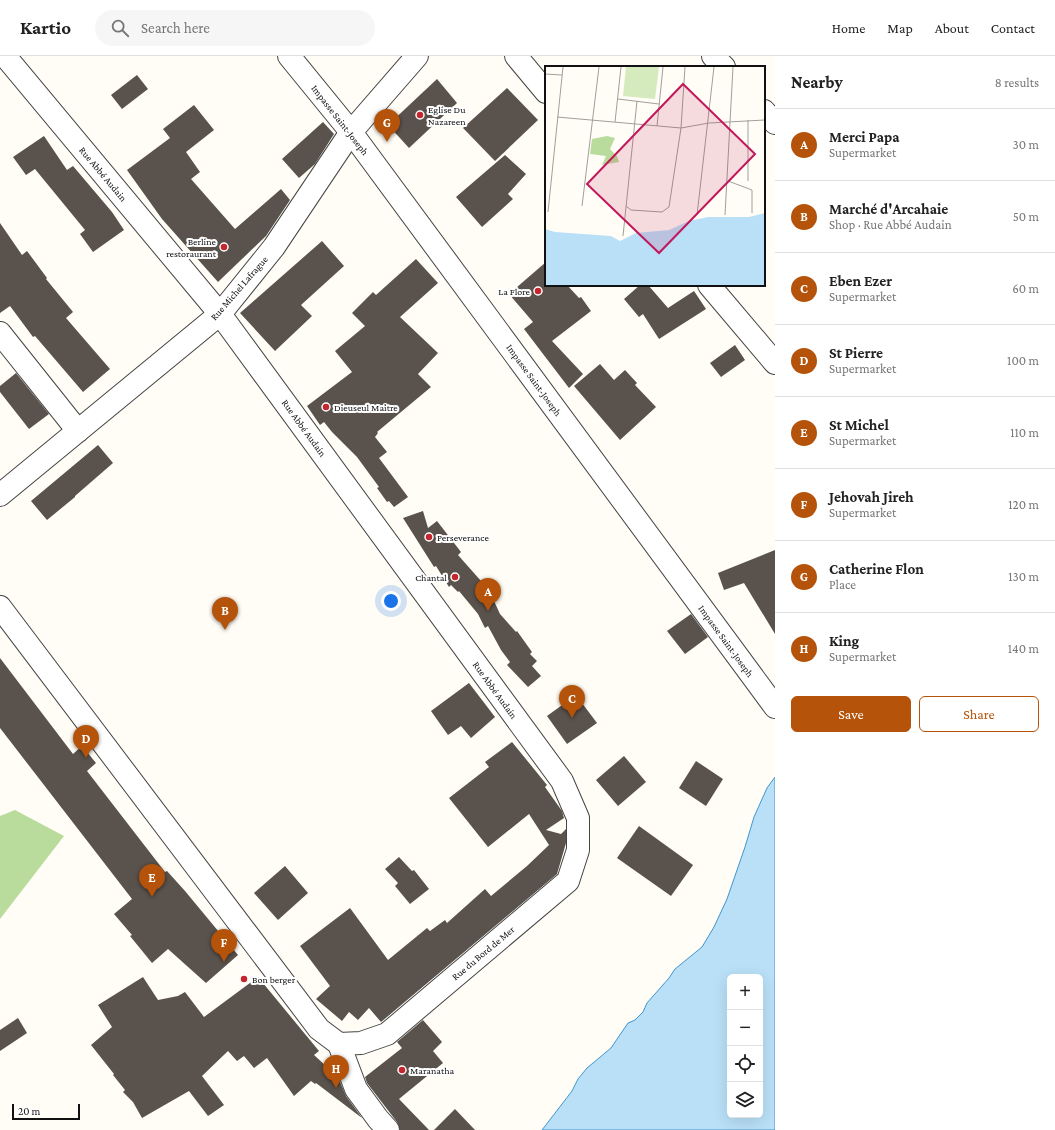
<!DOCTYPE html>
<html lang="en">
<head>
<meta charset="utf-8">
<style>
	:root { --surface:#fff; --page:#f6f6f6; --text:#222; --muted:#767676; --line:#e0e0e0; --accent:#b45309 }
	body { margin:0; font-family:"Crimson Pro",serif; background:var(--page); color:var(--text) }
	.controls { position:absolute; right:12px; bottom:12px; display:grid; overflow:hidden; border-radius:6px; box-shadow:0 4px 16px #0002 }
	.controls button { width:36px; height:36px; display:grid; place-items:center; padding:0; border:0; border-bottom:1px solid var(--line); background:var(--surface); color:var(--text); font:20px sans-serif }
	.scale { position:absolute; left:12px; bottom:10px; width:68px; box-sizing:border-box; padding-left:4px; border:2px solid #111; border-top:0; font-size:11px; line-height:14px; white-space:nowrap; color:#111; -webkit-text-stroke:3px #fff; paint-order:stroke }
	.you { position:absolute; left:391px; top:545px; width:14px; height:14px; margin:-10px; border:3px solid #fff; border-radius:50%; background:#1a73e8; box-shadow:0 0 0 6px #1a73e833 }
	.badge { display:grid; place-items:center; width:26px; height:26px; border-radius:50%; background:var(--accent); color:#fff; font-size:13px; font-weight:700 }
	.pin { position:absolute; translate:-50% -33px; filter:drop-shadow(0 1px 2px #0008) }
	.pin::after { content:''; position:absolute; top:21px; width:14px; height:12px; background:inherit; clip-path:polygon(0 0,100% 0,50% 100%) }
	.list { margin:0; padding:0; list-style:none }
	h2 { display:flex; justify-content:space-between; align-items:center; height:52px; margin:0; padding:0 16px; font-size:17px }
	h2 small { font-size:13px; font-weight:400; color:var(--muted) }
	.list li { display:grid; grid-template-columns:26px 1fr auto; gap:12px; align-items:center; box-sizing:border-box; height:72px; padding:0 16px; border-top:1px solid var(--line) }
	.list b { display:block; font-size:15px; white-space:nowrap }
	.list p { margin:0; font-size:13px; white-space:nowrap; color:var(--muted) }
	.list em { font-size:13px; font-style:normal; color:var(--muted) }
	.actions { display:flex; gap:8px; padding:12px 16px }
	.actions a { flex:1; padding:9px 0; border:1px solid var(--accent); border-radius:6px; text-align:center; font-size:14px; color:var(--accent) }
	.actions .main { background:var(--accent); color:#fff }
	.icon { flex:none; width:22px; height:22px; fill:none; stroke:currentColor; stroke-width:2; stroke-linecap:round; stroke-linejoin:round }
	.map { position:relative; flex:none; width:775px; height:1074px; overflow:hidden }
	header { display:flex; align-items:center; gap:24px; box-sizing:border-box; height:56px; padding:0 20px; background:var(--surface); border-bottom:1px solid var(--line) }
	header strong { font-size:19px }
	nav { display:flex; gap:22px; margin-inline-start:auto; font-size:14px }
	.search { width:280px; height:36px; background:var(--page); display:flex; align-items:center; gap:10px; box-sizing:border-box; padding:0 14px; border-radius:22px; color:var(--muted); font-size:15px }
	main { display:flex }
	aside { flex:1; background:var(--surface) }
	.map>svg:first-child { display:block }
	.forest { fill:#b9dc9c }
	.water { fill:#b9e0f7; stroke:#3f96cf; fill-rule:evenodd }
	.building { fill:#5a524d }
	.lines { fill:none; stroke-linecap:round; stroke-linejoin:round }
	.minor-casing { stroke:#444; stroke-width:24 }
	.minor { stroke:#fff; stroke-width:22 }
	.poi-dot { fill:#c4262e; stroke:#fff; stroke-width:1.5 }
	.labels { text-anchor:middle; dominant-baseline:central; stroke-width:4; stroke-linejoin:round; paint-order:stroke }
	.poi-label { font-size:10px; fill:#111; stroke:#fff; text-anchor:start }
	.street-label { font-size:10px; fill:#111; stroke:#fff }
	.inset-road { fill:none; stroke:#a09f9a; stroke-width:1 }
	.view { fill:#c2185b; fill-opacity:0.15; stroke:#c2185b; stroke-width:2 }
	.inset-edge { fill:none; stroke:#111; stroke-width:2 }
</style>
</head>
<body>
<header>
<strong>Kartio</strong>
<div class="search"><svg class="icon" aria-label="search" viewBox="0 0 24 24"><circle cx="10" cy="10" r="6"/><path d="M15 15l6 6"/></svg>Search here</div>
<nav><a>Home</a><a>Map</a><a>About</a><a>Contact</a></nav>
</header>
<main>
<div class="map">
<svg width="775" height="1074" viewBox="0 0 775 1074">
	<rect width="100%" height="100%" fill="#fffdf5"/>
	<polygon class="forest" points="15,754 64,780 0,863 0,760"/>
	<path class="water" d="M775 721V1074H542L572 1035 578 1023 587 1012 611 992 628 967 635 964 643 956 647 947 669 922 675 913 702 891 714 871 727 843 745 791 754 761 767 732ZM730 921H760V1059H730Z"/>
	<g class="building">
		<polygon points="137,19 148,33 122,53 111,39"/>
		<polygon points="437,23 457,47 409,92 388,69"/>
		<polygon points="507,32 538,64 495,105 463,72"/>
		<polygon points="194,49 214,74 186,96 200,116 191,123 235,173 281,133 290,144 266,180 218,226 162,163 127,114 170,82 163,73"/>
		<polygon points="323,66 334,78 315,108 299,122 282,103"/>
		<polygon points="44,80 67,114 73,110 112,156 124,174 93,196 80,178 85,174 35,113 26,119 13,101"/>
		<polygon points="505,99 526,118 508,138 513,143 482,171 456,141"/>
		<polygon points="0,167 22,199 27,195 47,222 46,223 73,256 66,262 110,313 83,336 35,280 33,281 10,250 0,257"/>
		<polygon points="322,185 344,210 301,249 312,260 275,295 240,257"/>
		<polygon points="416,203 438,227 400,261 438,297 418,318 431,331 377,376 378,377 375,381 387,396 379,402 408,441 394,451 389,445 387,446 377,432 379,431 357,401 332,376 324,366 320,369 307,350 352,316 335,295 365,270 352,257 373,236 376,239"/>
		<polygon points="546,206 546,229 567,229 579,242 581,241 591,255 552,285 583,318 569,332 524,273 533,266 509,238"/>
		<polygon points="640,229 648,229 668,252 694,235 706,253 659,283 643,258 639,261 624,243"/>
		<polygon points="735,289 745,304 721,321 710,307"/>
		<polygon points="600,308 614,324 625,314 637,327 635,329 656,351 620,384 574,330"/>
		<polygon points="16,317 49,358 29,373 0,336 0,330"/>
		<polygon points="98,389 113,407 75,440 75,441 47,464 31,445"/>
		<polygon points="423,455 428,472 437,465 461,496 458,499 489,534 500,558 516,576 517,575 532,596 530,598 537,605 532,610 541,620 528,631 507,609 510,606 501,594 488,570 485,572 478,558 459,535 458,536 451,529 449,531 436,510 434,511 403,462"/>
		<polygon points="775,494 775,578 744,527 724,534 718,517"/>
		<polygon points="691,558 708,581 685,598 667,575"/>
		<polygon points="0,602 73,698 82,690 96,707 87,715 165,816 167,815 185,835 238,899 206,927 168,893 152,907 130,880 132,879 114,858 132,843 0,672"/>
		<polygon points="469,627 495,661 471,682 461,670 448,679 431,655"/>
		<polygon points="576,639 597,667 567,688 547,660"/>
		<polygon points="512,686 547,729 545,731 562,755 564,762 546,774 561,778 566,773 566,787 557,818 381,966 369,952 358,964 349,956 342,965 316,943 330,930 300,890 350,852 388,904 427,872 430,875 445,864 447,867 485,833 491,840 527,810 549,789 529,758 488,791 449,742 489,711 485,706"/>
		<polygon points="624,700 646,726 618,750 596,724"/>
		<polygon points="696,705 723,723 706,750 679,732"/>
		<polygon points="639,770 693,809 671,840 617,802"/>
		<polygon points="399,801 412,815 414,814 429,833 410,848 395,830 398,827 385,813"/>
		<polygon points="285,810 308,837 278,864 254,837"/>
		<polygon points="143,921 158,944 178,940 185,936 204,961 258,921 319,995 314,999 338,1021 346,1040 362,1062 316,1027 315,1028 311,1025 294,1040 267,1002 254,1012 244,1000 237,1005 228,995 202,1020 224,1049 208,1060 189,1035 142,1062 133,1046 123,1036 125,1034 113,1019 114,1018 91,989 112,971 98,949"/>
		<polygon points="18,962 27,977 0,995 0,974"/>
		<polygon points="423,964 442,986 433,995 443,1007 399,1043 429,1074 400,1074 397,1066 367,1027 365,1021 402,992 397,986"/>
		<polygon points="455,1053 475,1074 434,1074"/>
	</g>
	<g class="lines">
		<defs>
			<g id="minor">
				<polyline points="5,0 220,258 562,725 578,762 578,794 568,825 387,978 361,987 339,988"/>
				<polyline points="289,0 351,76 775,651"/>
				<polyline points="516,0 546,36"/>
				<polyline points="713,0 724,11"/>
				<polyline points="764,55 775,67"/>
				<polyline points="709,229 775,307"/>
				<polyline points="0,277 78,375"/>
				<polyline points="0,439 220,258 274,191 351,76 417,0"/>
				<polyline points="0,551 319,973 339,988 356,1033 378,1063 388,1074"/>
			</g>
		</defs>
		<use href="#minor" class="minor-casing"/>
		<use href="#minor" class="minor"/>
	</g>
	<g class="poi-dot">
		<circle cx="420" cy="59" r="4"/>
		<circle cx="224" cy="191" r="4"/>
		<circle cx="538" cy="235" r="4"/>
		<circle cx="326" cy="351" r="4"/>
		<circle cx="429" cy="481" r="4"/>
		<circle cx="455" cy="521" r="4"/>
		<circle cx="244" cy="923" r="4"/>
		<circle cx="402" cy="1014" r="4"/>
	</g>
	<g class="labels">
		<g class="poi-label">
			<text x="428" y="53">Eglise Du<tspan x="428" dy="12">Nazareen</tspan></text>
			<text x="216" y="185" text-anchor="end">Berline<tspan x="216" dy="12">restoraurant</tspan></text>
			<text x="530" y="235" text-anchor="end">La Flore</text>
			<text x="334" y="351">Dieuseul Maitre</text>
			<text x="437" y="481">Perseverance</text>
			<text x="447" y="521" text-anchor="end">Chantal</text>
			<text x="252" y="923">Bon berger</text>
			<text x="410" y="1014">Maranatha</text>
		</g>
		<g class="street-label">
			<text transform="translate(340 64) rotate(52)">Impasse Saint-Joseph</text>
			<text transform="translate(103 118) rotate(50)">Rue Abbé Audain</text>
			<text transform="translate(239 232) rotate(-49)">Rue Michel Lafrague</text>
			<text transform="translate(534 324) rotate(54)">Impasse Saint-Joseph</text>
			<text transform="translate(304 372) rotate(54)">Rue Abbé Audain</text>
			<text transform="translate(726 585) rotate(54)">Impasse Saint-Joseph</text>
			<text transform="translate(495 634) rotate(54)">Rue Abbé Audain</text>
			<text transform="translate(483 897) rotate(-40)">Rue du Bord de Mer</text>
		</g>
	</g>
	<g transform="translate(545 10)">
		<rect width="220" height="220" fill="#fffdf5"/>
		<path d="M81 1H114L110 33 78 30Z" fill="#d5ebbd"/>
		<path d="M62 70 70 72 65 83 72 90 74 96 57 99 61 90 45 88 47 73Z" fill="#b9dc9c"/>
		<path d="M220 147V219H0V163L10 166 66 170 75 175 91 167 124 164 144 155 163 151H204Z" fill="#b9e0f7"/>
		<path class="inset-road" d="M0 8 17 9M73 33 114 38M12 51 136 62 164 57 220 54M70 56 76 1M112 60 118 1M183 115 207 124V147M203 115V54M37 140 54 1M81 140 86 144 117 146 124 141 136 62 140 1M3 146 18 1M152 149 169 1M180 149 188 1M78 170 92 35"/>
		<path class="view" d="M138 18 210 88 114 187 42 118Z"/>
		<rect width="220" height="220" class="inset-edge"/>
	</g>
</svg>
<div class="controls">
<button>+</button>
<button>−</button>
<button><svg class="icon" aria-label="locate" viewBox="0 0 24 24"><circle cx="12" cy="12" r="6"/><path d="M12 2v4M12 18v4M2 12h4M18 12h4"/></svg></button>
<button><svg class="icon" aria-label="layers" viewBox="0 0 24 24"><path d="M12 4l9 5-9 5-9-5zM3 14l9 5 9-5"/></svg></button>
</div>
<div class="scale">20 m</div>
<div class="you"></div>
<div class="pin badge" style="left:488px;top:555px">A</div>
<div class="pin badge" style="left:225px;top:574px">B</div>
<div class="pin badge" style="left:572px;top:662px">C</div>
<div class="pin badge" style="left:86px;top:702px">D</div>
<div class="pin badge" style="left:152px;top:841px">E</div>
<div class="pin badge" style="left:224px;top:906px">F</div>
<div class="pin badge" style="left:387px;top:86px">G</div>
<div class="pin badge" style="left:336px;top:1032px">H</div>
</div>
<aside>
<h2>Nearby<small>8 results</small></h2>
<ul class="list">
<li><span class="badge">A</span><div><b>Merci Papa</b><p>Supermarket</p></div><em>30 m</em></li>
<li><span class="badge">B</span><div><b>Marché d'Arcahaie</b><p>Shop · Rue Abbé Audain</p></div><em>50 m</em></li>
<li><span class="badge">C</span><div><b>Eben Ezer</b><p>Supermarket</p></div><em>60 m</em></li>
<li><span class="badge">D</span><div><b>St Pierre</b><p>Supermarket</p></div><em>100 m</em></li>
<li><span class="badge">E</span><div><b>St Michel</b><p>Supermarket</p></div><em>110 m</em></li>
<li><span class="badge">F</span><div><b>Jehovah Jireh</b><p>Supermarket</p></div><em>120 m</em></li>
<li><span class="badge">G</span><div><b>Catherine Flon</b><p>Place</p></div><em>130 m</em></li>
<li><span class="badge">H</span><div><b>King</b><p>Supermarket</p></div><em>140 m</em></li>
</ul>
<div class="actions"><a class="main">Save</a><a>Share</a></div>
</aside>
</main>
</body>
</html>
